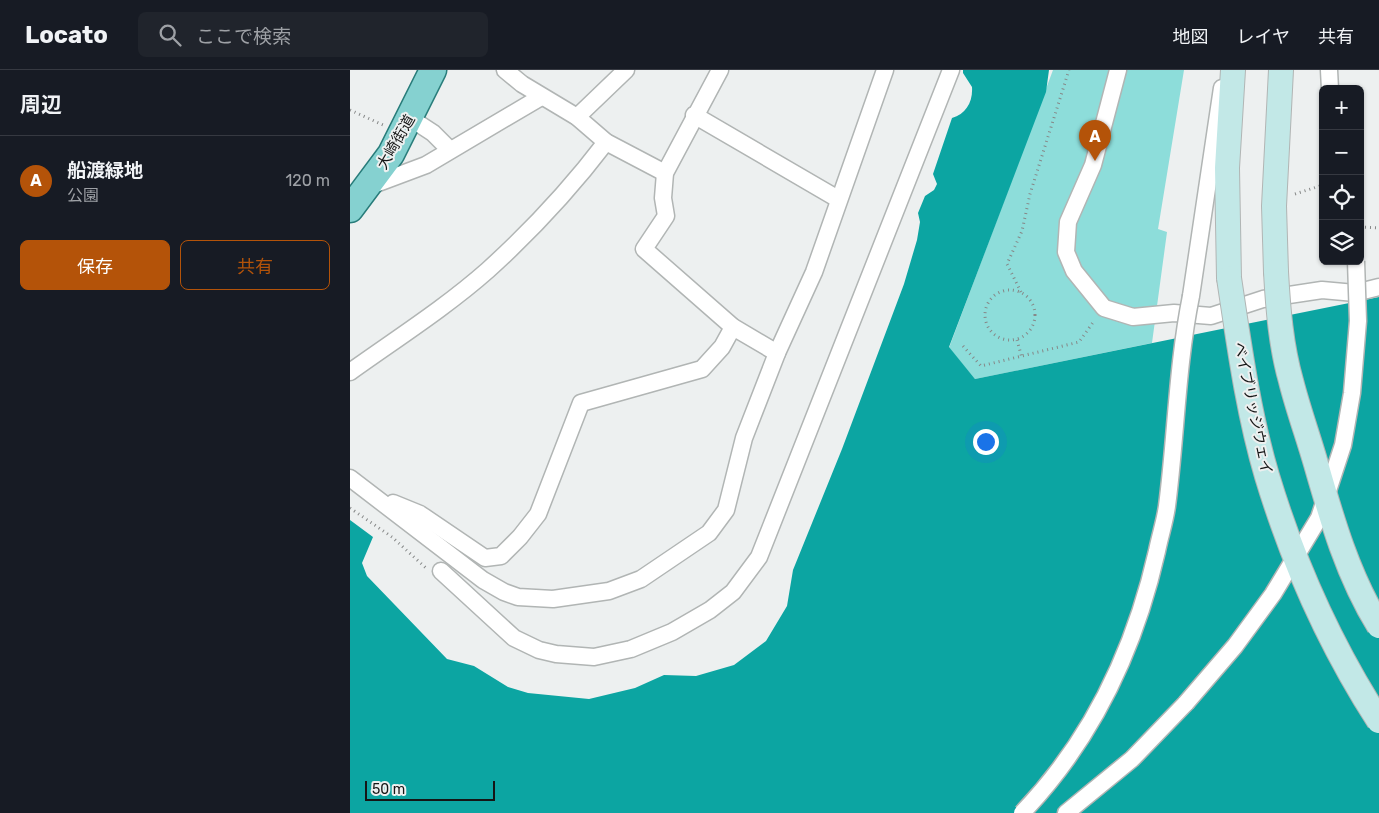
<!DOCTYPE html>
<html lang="ja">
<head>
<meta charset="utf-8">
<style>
	:root { --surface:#171b24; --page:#20242c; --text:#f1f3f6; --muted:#9ea1a6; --line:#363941; --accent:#b45309 }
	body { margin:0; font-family:Rubik,"Noto Sans JP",sans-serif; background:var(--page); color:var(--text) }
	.controls { position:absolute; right:15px; top:15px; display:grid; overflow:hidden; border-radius:8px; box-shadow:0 1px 4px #0004 }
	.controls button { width:45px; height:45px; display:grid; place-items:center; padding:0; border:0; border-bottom:1px solid var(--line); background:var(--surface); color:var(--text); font:25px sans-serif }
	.scale { position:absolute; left:15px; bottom:12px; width:130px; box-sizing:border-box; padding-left:5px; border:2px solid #151616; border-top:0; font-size:14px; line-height:18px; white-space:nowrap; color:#151616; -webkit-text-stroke:4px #edf0f0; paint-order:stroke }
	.you { position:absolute; left:635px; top:371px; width:18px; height:18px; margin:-12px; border:4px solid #fff; border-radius:50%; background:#1a73e8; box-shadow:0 0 0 8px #1a73e833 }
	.badge { display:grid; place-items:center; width:32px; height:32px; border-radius:50%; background:var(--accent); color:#fff; font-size:16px; font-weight:700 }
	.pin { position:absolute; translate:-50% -41px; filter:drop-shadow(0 1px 2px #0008) }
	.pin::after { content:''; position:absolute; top:26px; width:18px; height:15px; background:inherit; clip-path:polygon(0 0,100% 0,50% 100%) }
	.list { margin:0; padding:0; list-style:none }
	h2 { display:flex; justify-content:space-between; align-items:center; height:65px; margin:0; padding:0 20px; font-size:21px }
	h2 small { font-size:16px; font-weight:400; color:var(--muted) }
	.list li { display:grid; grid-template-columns:32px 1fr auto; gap:15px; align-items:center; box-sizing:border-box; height:90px; padding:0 20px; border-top:1px solid var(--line) }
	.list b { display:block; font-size:19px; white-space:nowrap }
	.list p { margin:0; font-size:16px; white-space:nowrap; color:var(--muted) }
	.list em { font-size:16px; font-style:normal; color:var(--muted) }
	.actions { display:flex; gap:10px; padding:15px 20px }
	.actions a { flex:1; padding:11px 0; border:1px solid var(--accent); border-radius:8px; text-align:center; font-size:18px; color:var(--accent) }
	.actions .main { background:var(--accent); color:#fff }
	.icon { flex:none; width:28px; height:28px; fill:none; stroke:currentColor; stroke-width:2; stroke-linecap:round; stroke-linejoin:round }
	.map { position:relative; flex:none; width:1029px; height:743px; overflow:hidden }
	header { display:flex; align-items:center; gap:30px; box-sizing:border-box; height:70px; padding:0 25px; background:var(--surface); border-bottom:1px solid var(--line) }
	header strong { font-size:24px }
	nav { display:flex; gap:28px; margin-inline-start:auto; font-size:18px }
	.search { width:350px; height:45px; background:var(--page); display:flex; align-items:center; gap:12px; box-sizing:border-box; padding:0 18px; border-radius:8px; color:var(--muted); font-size:19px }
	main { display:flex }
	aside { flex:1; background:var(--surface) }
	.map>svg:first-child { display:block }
	.green { fill:#8dddda }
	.water { fill:#0ca5a2 }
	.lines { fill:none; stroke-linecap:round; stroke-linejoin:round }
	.street-casing { stroke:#b1b5b4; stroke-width:19 }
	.secondary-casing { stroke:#b1b5b4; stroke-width:26 }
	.primary-casing { stroke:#287c7a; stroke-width:29 }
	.path { stroke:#868888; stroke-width:3; stroke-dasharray:1 4; stroke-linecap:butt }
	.street { stroke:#fff; stroke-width:16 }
	.secondary { stroke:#c2e8e7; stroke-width:24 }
	.primary { stroke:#85d1d0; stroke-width:26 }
	.street-bridge-casing { stroke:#b1b5b4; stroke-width:19; stroke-linecap:butt }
	.secondary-bridge-casing { stroke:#b1b5b4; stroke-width:26; stroke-linecap:butt }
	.street-bridge { stroke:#fff; stroke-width:16 }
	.secondary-bridge { stroke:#c2e8e7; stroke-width:24 }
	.labels { text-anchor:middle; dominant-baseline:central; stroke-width:4; stroke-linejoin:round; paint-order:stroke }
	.street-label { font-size:15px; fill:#151616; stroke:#edf0f0 }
</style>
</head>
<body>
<header>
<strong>Locato</strong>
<div class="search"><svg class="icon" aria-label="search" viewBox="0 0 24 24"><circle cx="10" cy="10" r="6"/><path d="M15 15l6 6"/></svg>ここで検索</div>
<nav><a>地図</a><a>レイヤ</a><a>共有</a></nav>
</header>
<main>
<aside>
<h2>周辺<small></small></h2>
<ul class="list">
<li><span class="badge">A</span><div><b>船渡緑地</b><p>公園</p></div><em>120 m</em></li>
</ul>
<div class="actions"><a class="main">保存</a><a>共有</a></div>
</aside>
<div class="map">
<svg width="1029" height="743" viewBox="0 0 1029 743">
	<rect width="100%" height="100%" fill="#edf0f0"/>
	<polygon class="green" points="703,0 834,0 808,159 817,162 802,273 625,309 599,278"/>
	<path class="water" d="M613 0H699L696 22 599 277 625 309 1029 227V743H0V450L23 467 12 493 17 506 97 589 124 596 158 617 178 623 239 629 285 618 314 605 346 606 384 595 416 571 437 536 443 500 492 379 554 214 567 170 570 152 568 143 575 126 584 120 587 114 583 104 602 48C616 44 623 32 622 17L613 3Z"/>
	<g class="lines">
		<defs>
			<g id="street">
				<polyline points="155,0 172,14 227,47 256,72 315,103"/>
				<polyline points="370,0 315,103 313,128 316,146 294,179 383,257 427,283"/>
				<polyline points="768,0 743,95 718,152 716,182 724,201 754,238 783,247 824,243 861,246 913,229 972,220 1005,223 1029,217"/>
				<polyline points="979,0 980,19"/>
				<polyline points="344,45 488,129"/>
				<polyline points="227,47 276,0"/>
				<polyline points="60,48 83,63 99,79"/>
				<polyline points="20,116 76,95 191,27"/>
				<polyline points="841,226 872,18"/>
				<path d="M0 302C46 269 95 238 138 200 181 161 221 118 256 72"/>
				<polyline points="0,408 133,510 154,522 168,527 203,529 259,521 291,509 359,463 376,440 394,368 427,283 464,202 535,0"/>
				<polyline points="43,433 70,444 135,488 151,486 170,467 188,444 231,333 352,299 372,277 383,257"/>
				<polyline points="91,501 164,568 189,580 206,584 244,587 281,579 322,562 360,540 383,522 409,487 601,0"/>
				<polyline points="716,743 782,689 836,633"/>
			</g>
			<g id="secondary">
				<polyline points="926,202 924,136 931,0"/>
				<polyline points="879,208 877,98 883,0"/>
			</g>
			<polyline id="primary" points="0,139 41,84 83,0"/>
		</defs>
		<use href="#street" class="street-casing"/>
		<use href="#secondary" class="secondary-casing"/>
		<use href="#primary" class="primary-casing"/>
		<g class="path">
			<polyline points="0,40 33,55"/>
			<polyline points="945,124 973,115"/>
			<polyline points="1010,157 1029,158"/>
			<circle cx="660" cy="245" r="25"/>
			<polyline points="671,222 657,194 672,161 680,124 719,0"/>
			<polyline points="667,270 672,288"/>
			<polyline points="613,276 631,296 729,272 744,251"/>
			<polyline points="0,438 42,467 76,498"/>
		</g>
		<use href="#street" class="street"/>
		<use href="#secondary" class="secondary"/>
		<use href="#primary" class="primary"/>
		<defs>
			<g id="street-bridge">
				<polyline points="836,633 885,576 923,524 969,448 993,375 1002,323 1008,251 1006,191"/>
				<path d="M672 743C742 670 785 578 807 481 810 466 815 451 817 436 826 367 827 295 841 226"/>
			</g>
			<g id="secondary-bridge">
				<path d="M926 202C928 238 931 276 941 311 948 339 958 366 966 394 982 450 998 506 1029 556"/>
				<path d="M879 208C889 274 898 342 917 406 943 492 980 575 1029 651"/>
			</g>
		</defs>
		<use href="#street-bridge" class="street-bridge-casing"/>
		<use href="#secondary-bridge" class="secondary-bridge-casing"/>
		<use href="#street-bridge" class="street-bridge"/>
		<use href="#secondary-bridge" class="secondary-bridge"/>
	</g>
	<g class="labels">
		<g class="street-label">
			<text transform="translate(46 72) rotate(-60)">大崎街道</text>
			<text transform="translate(903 338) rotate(78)">ベイブリッジウェイ</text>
		</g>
	</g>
</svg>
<div class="controls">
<button>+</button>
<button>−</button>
<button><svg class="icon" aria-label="locate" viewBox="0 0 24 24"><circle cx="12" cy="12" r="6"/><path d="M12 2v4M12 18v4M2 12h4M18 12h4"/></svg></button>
<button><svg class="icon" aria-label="layers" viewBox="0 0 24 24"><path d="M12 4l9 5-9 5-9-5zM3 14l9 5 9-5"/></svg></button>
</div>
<div class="scale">50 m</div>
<div class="you"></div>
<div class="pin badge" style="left:745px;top:91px">A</div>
</div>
</main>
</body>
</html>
